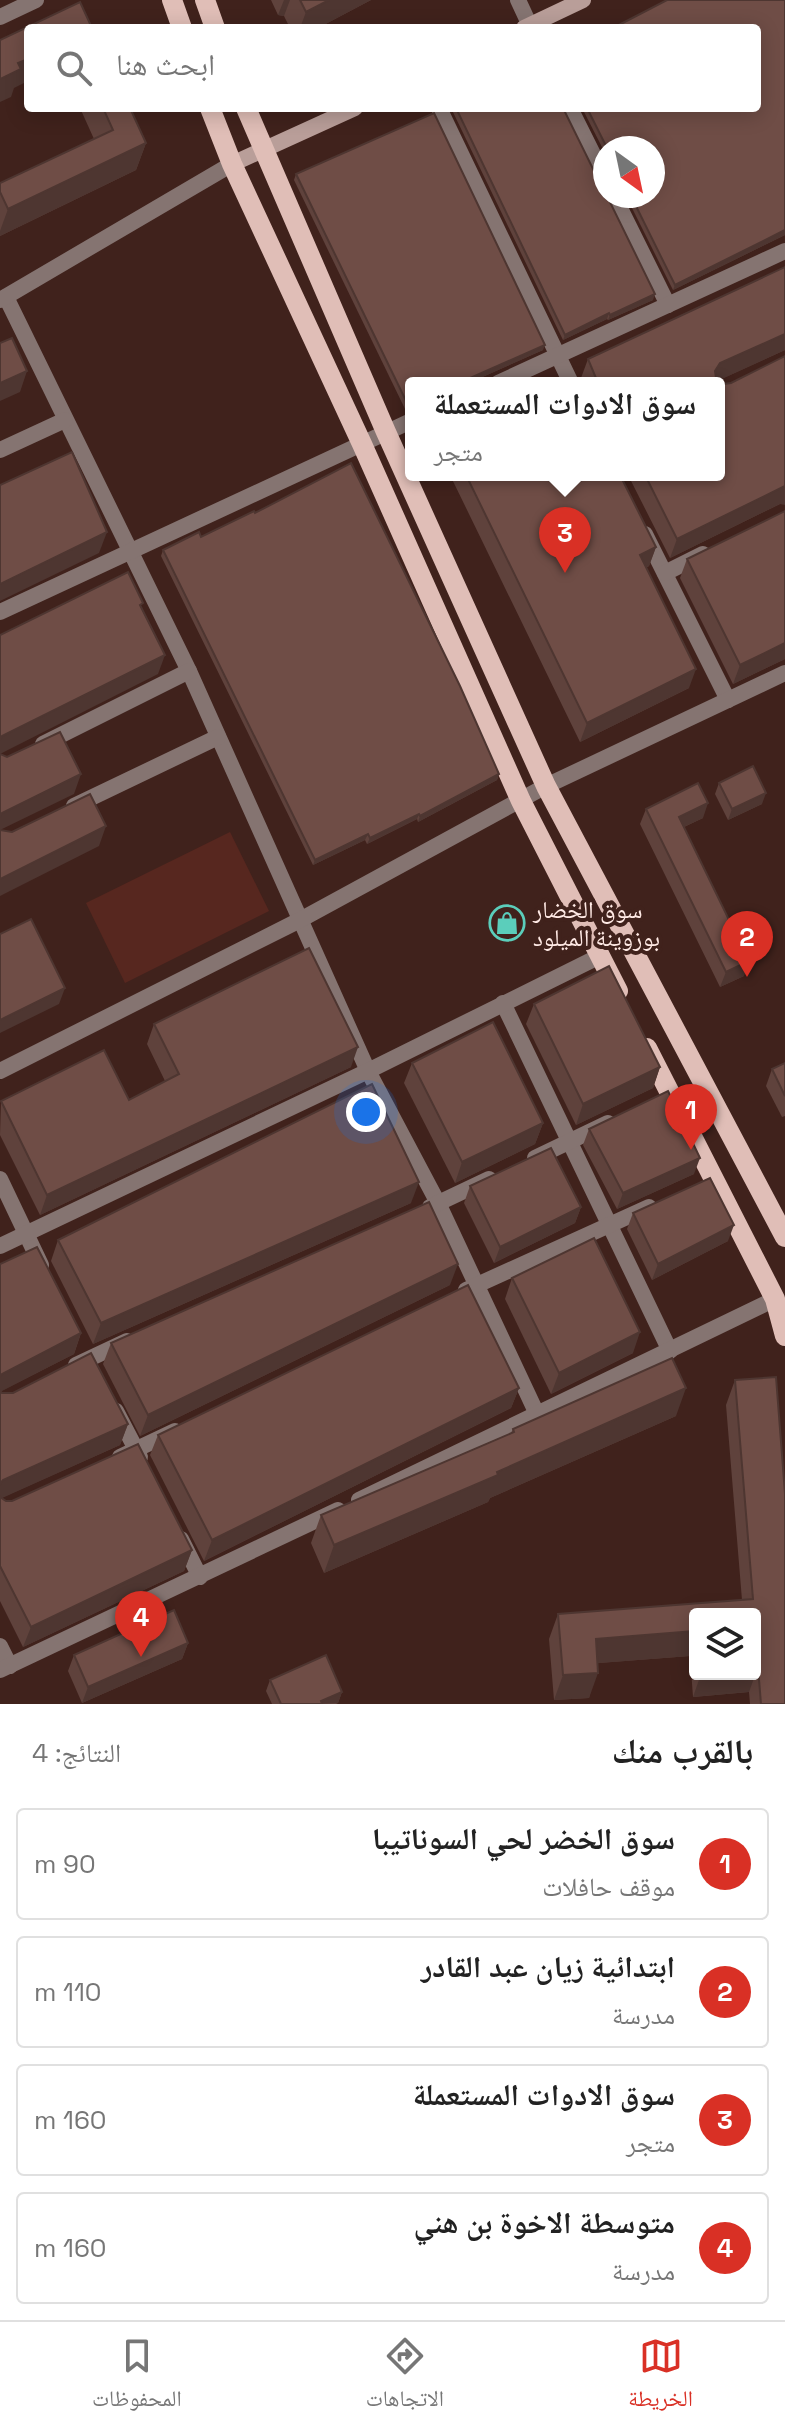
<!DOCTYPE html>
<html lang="ar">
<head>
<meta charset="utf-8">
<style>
	:root { --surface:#fff; --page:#f6f6f6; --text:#222; --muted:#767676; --line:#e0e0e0; --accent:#d93025 }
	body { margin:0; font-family:"Space Grotesk","Noto Naskh Arabic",sans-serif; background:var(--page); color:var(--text); direction:rtl }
	.controls { position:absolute; right:24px; bottom:24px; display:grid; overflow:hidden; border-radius:8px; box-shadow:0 4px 20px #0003 }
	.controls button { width:72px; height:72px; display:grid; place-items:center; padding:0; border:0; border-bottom:2px solid var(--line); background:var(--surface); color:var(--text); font:40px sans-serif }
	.compass { position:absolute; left:593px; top:136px; width:72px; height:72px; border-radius:50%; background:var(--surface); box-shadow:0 4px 20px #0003; rotate:147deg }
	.you { position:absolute; left:366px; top:1112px; width:28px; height:28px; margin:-20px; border:6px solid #fff; border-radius:50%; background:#1a73e8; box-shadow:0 0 0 12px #1a73e833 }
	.badge { display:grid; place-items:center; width:52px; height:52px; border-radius:50%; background:var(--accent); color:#fff; font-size:26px; font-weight:700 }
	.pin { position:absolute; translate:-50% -66px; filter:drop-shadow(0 2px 4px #0008) }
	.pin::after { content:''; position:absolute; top:42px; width:28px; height:24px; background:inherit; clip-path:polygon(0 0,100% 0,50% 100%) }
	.popup { position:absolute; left:405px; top:377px; width:320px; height:104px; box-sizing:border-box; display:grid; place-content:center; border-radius:8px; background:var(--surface); filter:drop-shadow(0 2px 6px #0005); font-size:26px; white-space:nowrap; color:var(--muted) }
	.popup b { font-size:30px; color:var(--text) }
	.popup::after { content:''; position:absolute; left:50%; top:100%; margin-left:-16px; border:16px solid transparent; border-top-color:var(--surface) }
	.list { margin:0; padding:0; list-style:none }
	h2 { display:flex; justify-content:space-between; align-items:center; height:104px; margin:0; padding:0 32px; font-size:34px }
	h2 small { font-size:26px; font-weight:400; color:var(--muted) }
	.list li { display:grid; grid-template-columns:52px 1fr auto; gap:24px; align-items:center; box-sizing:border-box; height:112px; margin:0 16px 16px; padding:0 16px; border:2px solid var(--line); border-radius:8px }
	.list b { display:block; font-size:30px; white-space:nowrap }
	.list p { margin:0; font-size:26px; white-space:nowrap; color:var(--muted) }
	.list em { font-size:26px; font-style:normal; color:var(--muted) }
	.icon { flex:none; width:44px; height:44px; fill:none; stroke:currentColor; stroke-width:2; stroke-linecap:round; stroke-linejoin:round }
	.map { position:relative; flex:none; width:785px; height:1704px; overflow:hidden; direction:ltr }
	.search { position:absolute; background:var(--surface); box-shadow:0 4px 20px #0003; left:24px; right:24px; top:24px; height:88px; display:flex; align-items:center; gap:20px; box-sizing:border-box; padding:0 28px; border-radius:8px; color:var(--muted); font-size:30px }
	.sheet { height:616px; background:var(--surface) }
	nav { display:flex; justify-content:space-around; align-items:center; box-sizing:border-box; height:112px; border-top:2px solid var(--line); background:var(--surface); font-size:22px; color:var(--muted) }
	nav a { display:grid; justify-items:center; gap:4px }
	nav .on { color:var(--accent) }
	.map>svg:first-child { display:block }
	.green { fill:#57271f }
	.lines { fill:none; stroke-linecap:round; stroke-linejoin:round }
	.street { stroke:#857471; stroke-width:16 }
	.secondary { stroke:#b99e99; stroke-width:16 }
	.primary { stroke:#e0beb7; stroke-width:20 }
	.wall { fill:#5f423c; fill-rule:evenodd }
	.shaded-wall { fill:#4e3631 }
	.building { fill:#6f4d46; stroke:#4e3631; stroke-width:2 }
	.labels { text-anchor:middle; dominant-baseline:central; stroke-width:8; stroke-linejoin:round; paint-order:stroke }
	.poi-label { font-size:24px; fill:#ffeae5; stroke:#40221c; text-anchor:start }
</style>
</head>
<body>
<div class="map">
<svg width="785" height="1704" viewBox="0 0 785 1704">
	<rect width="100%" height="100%" fill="#40221c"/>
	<polygon class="green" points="230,832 269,911 125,983 86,903"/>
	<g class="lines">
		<g class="street">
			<polyline points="518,0 531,28"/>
			<polyline points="0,17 36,0"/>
			<polyline points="439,108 571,383"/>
			<polyline points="570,108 605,178"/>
			<polyline points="614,196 668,305"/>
			<polyline points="6,297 189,671 368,1071 438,1203 537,1414"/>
			<polyline points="0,300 232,164"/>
			<polyline points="498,383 785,251"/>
			<polyline points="0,450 65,420"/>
			<polyline points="645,534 728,700"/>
			<polyline points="665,573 703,554"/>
			<polyline points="0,612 411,421"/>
			<polyline points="43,744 189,671"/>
			<polyline points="74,806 218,737"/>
			<polyline points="503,1003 670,1351"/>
			<polyline points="0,1071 300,920 546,786 785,673"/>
			<polyline points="535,1158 608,1123"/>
			<polyline points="0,1179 41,1265"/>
			<polyline points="430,1207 489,1179"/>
			<polyline points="0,1246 368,1071 600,956"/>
			<polyline points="466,1290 649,1207"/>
			<polyline points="76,1365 127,1341"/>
			<polyline points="116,1411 140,1457"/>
			<polyline points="120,1457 175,1431"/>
			<polyline points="359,1500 775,1299"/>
			<polyline points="181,1539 200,1577"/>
			<polyline points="0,1646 10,1666"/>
			<polyline points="0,1670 338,1510"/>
		</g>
		<g class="secondary">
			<polyline points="524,28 583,0"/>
			<polyline points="232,164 355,108"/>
		</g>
		<g class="primary">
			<polyline points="172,0 182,28"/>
			<polyline points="205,0 215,28"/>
			<polyline points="210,108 232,164 362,444 521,801 618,991"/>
			<polyline points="246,108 386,432 546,786 785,1237"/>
			<polyline points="647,1048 775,1299 785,1336"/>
		</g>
	</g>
	<g class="wall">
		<polygon points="271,0 371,0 318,28 290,28 284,16 278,15"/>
		<polygon points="785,0 785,235 673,290 626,196 653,196 653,148 605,148 605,153 582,108 757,108"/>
		<polygon points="80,108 130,108 146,143 136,170 0,236 0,183 94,139"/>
		<polygon points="451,108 563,108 653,300 608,320 607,319 563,340"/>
		<polygon points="296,174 543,350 406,411 294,180"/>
		<polygon points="785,267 785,350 719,380 780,504 670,558 628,475 719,475 719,383 583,383 581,378 588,359"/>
		<polygon points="450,475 620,475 656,547 649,566 646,568 689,688 580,742"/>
		<polygon points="785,511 785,659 733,684 680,578 687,559"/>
		<polygon points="201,537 499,774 497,780 418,822 417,819 367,844 365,840 313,865 161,556 163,550"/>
		<polygon points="719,783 762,804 728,820 715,794"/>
		<polygon points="646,809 703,818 684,827 744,976 720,987 640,824"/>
		<polygon points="534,1004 660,1067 653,1088 576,1125 526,1024"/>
		<polygon points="154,1024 351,1067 40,1215 0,1135 1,1101 129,1100 165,1081 147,1044"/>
		<polygon points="412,1063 543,1123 535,1144 455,1183 404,1083"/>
		<polygon points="785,1063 785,1116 782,1117 766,1086 772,1069"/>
		<polygon points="589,1129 694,1174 617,1209 583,1145"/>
		<polygon points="470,1186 581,1207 575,1223 494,1263 464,1203"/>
		<polygon points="411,1203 93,1344 51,1261 58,1240"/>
		<polygon points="633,1213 728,1241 652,1280 627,1229"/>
		<polygon points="0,1264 81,1333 74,1354 1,1391 2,1393 128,1424 120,1445 1,1498 6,1501 192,1550 184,1571 23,1647 0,1601"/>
		<polygon points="512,1278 633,1353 551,1394 505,1299"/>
		<polygon points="450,1285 140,1436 103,1364 111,1343"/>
		<path d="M735 1380 785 1704H750L749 1692 693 1697 690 1656 598 1663 589 1698 554 1700 549 1639 558 1614 742 1600 726 1405ZM695 1614 755 1674H695Z"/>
		<polygon points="519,1388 511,1408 204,1561 150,1455 158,1435"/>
		<polygon points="676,1416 490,1498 488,1502 324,1573 311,1543 321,1515 511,1433 513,1429"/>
		<polygon points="188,1643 182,1659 82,1703 68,1671 74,1655"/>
		<polygon points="270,1680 342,1692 338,1703 336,1704 272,1704 266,1691"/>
	</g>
	<g class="shaded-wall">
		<polygon points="284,0 290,0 284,16 278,15"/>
		<polygon points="329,0 371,0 318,28 300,28 306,12"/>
		<polygon points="28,59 28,81 14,88 11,97 0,102 0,79 18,63"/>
		<polygon points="146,143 136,170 0,236 0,231 8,209"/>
		<polygon points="785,230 785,235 673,290 675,285"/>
		<polygon points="655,294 653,300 608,320 610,315"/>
		<polygon points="609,313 607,319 563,340 565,335"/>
		<polygon points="785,334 785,350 713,383 715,371 720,363"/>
		<polygon points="545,345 543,350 469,383 459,383"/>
		<polygon points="27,371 20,392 0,401 0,383"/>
		<polygon points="785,486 785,505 780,504 670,558 677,539"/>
		<polygon points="107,532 99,553 0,601 0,584"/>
		<polygon points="656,547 649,566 633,574 640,555"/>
		<polygon points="785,643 785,659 733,684 740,665"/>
		<polygon points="165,655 158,674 0,754 0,740 2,736"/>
		<polygon points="696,669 689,688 580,742 587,723"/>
		<polygon points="81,774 74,794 0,830 0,816 2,813"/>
		<polygon points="499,774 497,780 418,822 420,816"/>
		<polygon points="766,793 762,804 728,820 732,809"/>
		<polygon points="708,803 703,818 673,832 679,817"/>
		<polygon points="419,814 417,819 367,844 370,838"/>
		<polygon points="106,826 99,846 0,896 0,879"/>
		<polygon points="368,834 365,840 313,865 315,860"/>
		<polygon points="749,961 744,976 720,987 726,972"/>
		<polygon points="65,988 59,1004 0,1033 0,1020"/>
		<polygon points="358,1047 351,1067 40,1215 47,1195"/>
		<polygon points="660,1067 653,1088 576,1125 583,1104"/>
		<polygon points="543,1123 535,1144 455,1183 462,1162"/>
		<polygon points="700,1158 694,1174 617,1209 623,1193"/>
		<polygon points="419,1182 411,1203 93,1344 101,1323"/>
		<polygon points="581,1207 575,1223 494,1263 500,1247"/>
		<polygon points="734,1225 728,1241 652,1280 658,1264"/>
		<polygon points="458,1264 450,1285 140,1436 148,1415"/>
		<polygon points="640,1332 633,1353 551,1394 559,1373"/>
		<polygon points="81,1333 74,1354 0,1392 0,1376 2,1374"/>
		<polygon points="519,1388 511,1408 204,1561 212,1540"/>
		<polygon points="686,1388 676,1416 490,1498 488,1502 324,1573 334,1545"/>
		<polygon points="128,1424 120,1445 0,1499 0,1484 3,1480"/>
		<polygon points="192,1550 184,1571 23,1647 31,1627"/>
		<polygon points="695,1631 695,1642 690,1656 587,1664 596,1639"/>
		<polygon points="188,1643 182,1659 82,1703 88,1687"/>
		<polygon points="755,1667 758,1667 749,1692 693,1697 701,1674 755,1674"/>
		<polygon points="598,1673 589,1698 554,1700 563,1675"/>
		<polygon points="342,1692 338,1703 320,1704 321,1701"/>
	</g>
	<g class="building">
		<polygon points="300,0 329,0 306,12"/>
		<polygon points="667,0 785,0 785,230 675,285 631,196 653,196 653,148 607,148 587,108 757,108 757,28 613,28"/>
		<polygon points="80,2 92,28 28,28 28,59 18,63 21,69 0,79 0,40"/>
		<polygon points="103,108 130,108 146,143 8,209 0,192 0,183 113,130"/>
		<polygon points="456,108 563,108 597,177 605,181 605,196 607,196 655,294 610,315 609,313 565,335"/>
		<polygon points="434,113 545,345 459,383 411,383 411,404 408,405 296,174"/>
		<polygon points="785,267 785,334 720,363 715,371 716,378 724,384 731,383 785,356 785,486 677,539 645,475 719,475 719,383 598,383 588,359"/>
		<polygon points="12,338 27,371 0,383 0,343"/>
		<polygon points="72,452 107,532 0,584 0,485"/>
		<polygon points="351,463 460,686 499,774 420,816 419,814 370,838 368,834 315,860 163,550 199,532 201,537 254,511 255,513"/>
		<polygon points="466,475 620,475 656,547 640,555 696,669 587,723"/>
		<polygon points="785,511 785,643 740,665 687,559"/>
		<polygon points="128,572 143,603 140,605 165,655 2,736 0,740 0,635"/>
		<polygon points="60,732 81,774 2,813 0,816 0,754 7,757"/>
		<polygon points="753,766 766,793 732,809 719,783"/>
		<polygon points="698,783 708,803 679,817 749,961 726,972 646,809"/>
		<polygon points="90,794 106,826 0,879 0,830 12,832"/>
		<polygon points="31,919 65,988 0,1020 0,934"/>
		<polygon points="309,948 358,1047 47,1195 1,1101 104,1050 129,1100 179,1074 154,1024"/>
		<polygon points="609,966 660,1067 583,1104 534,1004"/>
		<polygon points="493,1022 543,1123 462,1162 412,1063"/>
		<polygon points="785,1063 785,1096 772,1069"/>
		<polygon points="372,1084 419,1182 101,1323 58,1240"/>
		<polygon points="668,1091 700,1158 623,1193 589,1129"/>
		<polygon points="551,1148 581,1207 500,1247 470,1186"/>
		<polygon points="710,1178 734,1225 658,1264 633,1213"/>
		<polygon points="429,1202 458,1264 148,1415 111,1343"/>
		<polygon points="594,1238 640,1332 559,1373 512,1278"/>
		<polygon points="37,1247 81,1333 2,1374 0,1376 0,1264"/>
		<polygon points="468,1285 519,1388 212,1540 158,1435"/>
		<polygon points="91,1353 128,1424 3,1480 0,1484 0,1391 2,1393 13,1393"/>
		<polygon points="672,1358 686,1388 497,1472 498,1475 334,1545 321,1515 514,1432 513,1429"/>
		<polygon points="776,1377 785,1494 785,1704 761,1704 758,1667 755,1667 755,1614 695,1614 695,1631 596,1639 598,1673 563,1675 558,1614 753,1599 735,1380"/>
		<polygon points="138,1444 192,1550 31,1627 0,1566 0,1497 6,1501 12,1501"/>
		<polygon points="174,1610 188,1643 88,1687 74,1655"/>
		<polygon points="326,1655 342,1692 321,1701 322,1704 281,1704 270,1680"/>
	</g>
	<defs>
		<symbol id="shop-ring" viewBox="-11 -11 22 22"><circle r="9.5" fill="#40221c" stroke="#5bcebb" stroke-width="1.5"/><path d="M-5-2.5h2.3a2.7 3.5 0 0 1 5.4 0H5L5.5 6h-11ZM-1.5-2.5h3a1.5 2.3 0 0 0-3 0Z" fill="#5bcebb"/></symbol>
	</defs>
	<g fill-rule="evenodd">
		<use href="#shop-ring" x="487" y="903" width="40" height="40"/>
	</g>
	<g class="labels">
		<g class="poi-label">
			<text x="533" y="909">سوق الخضار<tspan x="533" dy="28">بوزوينة الميلود</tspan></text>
		</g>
	</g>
</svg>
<div class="controls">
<button><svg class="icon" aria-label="layers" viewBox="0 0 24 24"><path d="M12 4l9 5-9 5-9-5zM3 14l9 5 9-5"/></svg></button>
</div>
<svg class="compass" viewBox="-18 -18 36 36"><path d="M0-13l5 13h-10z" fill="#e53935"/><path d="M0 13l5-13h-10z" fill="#767676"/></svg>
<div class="you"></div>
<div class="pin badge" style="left:691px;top:1150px">1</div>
<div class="pin badge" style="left:747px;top:977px">2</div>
<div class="pin badge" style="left:565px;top:573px">3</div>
<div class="popup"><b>سوق الادوات المستعملة</b>متجر</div>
<div class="pin badge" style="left:141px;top:1657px">4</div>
<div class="search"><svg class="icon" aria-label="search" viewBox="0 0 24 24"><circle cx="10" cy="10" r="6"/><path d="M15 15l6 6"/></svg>ابحث هنا</div>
</div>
<section class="sheet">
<h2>بالقرب منك<small>النتائج: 4</small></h2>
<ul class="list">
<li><span class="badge">1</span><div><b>سوق الخضر لحي السوناتيبا</b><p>موقف حافلات</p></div><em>90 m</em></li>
<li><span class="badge">2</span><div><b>ابتدائية زيان عبد القادر</b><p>مدرسة</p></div><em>110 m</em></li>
<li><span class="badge">3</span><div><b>سوق الادوات المستعملة</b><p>متجر</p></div><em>160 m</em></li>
<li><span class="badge">4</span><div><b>متوسطة الاخوة بن هني</b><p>مدرسة</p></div><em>160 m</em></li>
</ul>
</section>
<nav>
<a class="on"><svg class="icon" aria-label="map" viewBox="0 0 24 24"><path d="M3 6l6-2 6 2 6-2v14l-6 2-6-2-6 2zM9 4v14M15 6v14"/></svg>الخريطة</a>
<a><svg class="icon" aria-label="directions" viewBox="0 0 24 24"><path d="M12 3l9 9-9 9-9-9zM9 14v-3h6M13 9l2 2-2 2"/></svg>الاتجاهات</a>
<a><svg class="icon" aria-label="saved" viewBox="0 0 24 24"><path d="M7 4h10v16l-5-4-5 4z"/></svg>المحفوظات</a>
</nav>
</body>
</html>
